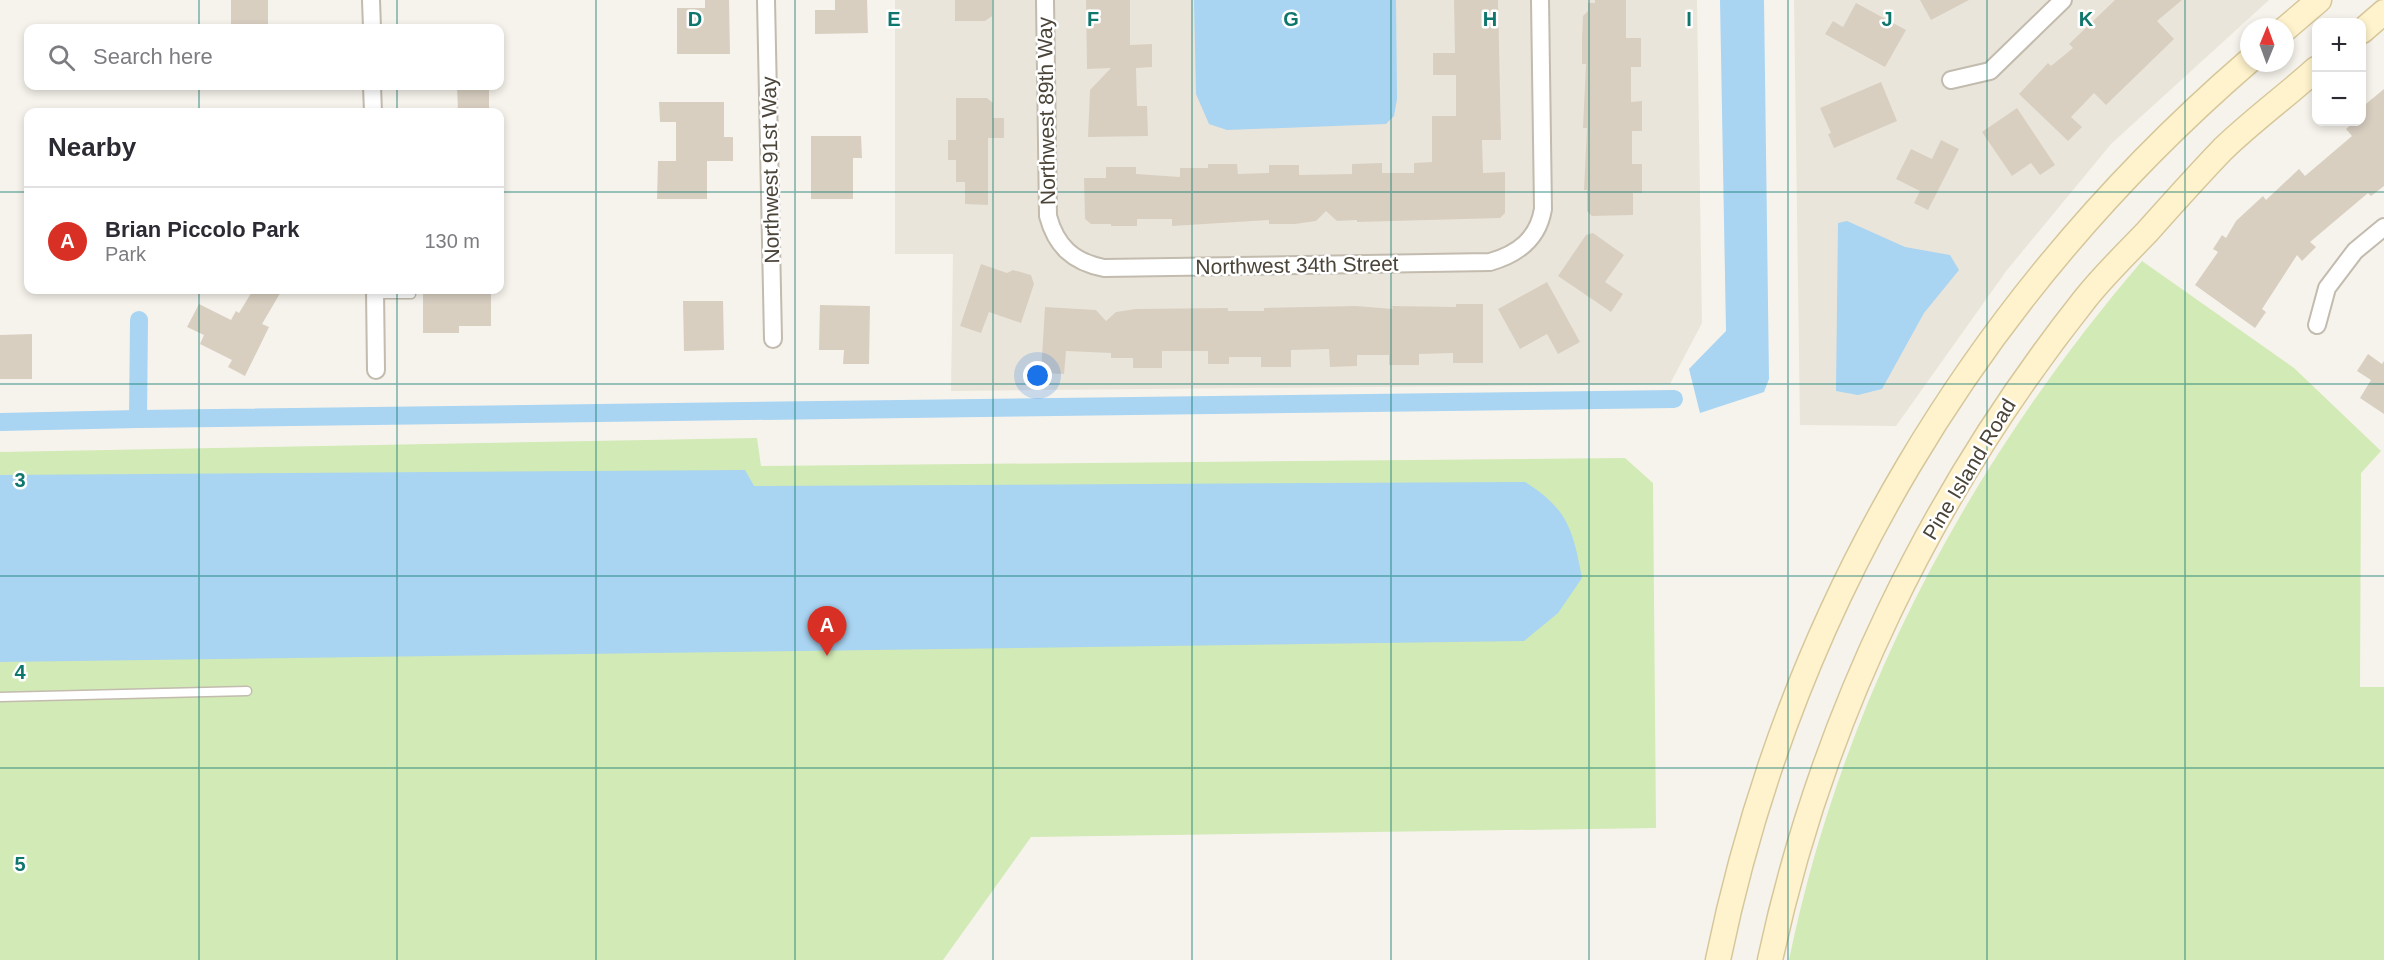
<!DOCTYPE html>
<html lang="en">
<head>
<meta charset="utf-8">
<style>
	:root { --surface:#fff; --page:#f2f2f3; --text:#2b2b33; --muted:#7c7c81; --line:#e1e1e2; --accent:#d93025 }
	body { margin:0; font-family:Arial,sans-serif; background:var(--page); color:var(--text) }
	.controls { position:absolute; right:18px; top:18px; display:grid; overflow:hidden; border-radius:12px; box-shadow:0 3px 9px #0003 }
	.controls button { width:54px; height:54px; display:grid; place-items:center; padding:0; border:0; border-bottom:2px solid var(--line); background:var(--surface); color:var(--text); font:30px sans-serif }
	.compass { position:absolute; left:2240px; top:18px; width:54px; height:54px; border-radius:50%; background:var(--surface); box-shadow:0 3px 9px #0003; rotate:1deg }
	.you { position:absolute; left:1038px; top:376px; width:21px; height:21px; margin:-15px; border:4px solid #fff; border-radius:50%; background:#1a73e8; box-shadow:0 0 0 9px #1a73e833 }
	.badge { display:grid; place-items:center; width:39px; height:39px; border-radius:50%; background:var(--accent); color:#fff; font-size:20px; font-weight:700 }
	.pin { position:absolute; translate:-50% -50px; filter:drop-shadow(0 2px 3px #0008) }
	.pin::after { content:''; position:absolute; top:32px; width:21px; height:18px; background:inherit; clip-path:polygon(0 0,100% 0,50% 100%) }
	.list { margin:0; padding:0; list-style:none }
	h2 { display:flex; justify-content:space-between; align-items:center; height:78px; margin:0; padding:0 24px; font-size:26px }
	h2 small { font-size:20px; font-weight:400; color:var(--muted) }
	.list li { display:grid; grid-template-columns:39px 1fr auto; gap:18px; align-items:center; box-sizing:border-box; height:108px; padding:0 24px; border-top:2px solid var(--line) }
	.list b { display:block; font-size:22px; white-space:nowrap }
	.list p { margin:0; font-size:20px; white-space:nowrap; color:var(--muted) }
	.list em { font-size:20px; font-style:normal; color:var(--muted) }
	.icon { flex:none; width:33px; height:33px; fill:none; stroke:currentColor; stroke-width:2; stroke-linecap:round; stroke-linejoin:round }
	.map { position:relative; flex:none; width:2384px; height:960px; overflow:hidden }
	.search { position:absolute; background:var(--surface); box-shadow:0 3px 9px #0003; left:24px; top:24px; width:480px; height:66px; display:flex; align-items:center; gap:15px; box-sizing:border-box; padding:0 21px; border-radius:12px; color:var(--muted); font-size:22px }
	.panel { position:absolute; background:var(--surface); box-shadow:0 3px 9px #0003; left:24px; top:108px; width:480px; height:186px; border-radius:12px }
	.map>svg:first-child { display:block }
	.residential { fill:#eae5da }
	.green { fill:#d2eab5 }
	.water { fill:#a9d4f2 }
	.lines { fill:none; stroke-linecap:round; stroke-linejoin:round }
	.canal { stroke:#a9d4f2; stroke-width:18 }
	.building { fill:#d8cfc1 }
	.service-casing { stroke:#c2bbae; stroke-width:11 }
	.minor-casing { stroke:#c2bbae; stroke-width:20 }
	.secondary-casing { stroke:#d6c79b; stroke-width:27 }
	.service { stroke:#fff; stroke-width:8 }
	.minor { stroke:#fff; stroke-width:16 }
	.secondary { stroke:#fff3cd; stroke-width:24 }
	.grid { fill:none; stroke:#0f766e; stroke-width:1.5; stroke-opacity:0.55 }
	.labels { text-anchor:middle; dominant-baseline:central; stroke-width:5; stroke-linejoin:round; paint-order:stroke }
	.street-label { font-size:21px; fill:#4b4439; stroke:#fff }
	.grid-label { font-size:20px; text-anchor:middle; font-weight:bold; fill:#0f766e; stroke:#fff; stroke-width:5; stroke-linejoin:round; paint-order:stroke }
</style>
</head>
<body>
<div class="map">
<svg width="2384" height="960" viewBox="0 0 2384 960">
	<rect width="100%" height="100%" fill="#f6f3ec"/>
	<g class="residential">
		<polygon points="895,0 1697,0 1702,323 1670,384 951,391 953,254 895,254"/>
		<polygon points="1794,0 2269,0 2111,144 2007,270 1896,426 1800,425"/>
	</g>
	<g class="green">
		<path d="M2142 261 2294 368 2381 451 2361 473 2360 687H2384V960H1789C1843 698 1969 463 2142 261Z"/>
		<polygon points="757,438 761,466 1625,458 1653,483 1656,828 1031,837 943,960 0,960 0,452"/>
	</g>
	<g class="water">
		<polygon points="1194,0 1396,0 1397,99 1394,116 1386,124 1227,130 1209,124 1196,94"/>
		<polygon points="1720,0 1764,0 1769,379 1764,392 1700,413 1689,369 1726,331"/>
		<polygon points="1847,221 1905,247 1950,255 1959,270 1924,313 1882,389 1858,395 1836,391 1838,223"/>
		<path d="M745 470 754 486 1525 482C1568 509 1573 530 1582 578L1558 613 1524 641 0 662V475Z"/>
	</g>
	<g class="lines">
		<g class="canal">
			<polyline points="139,320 138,419 1674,399"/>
			<polyline points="0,422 138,419"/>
		</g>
	</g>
	<g class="building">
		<rect x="231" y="0" width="37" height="28"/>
		<polygon points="705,0 729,0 730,54 677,54 677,8 705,8"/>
		<polygon points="835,0 867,0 868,33 815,34 815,10 835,10"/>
		<polygon points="955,0 992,0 992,16 985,21 955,21"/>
		<polygon points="1086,0 1130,0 1130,45 1152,44 1152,67 1136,68 1137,106 1147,106 1148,136 1088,137 1090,90 1111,68 1087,69"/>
		<polygon points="1454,0 1498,0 1501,140 1482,140 1483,173 1505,172 1505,213 1500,218 1357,222 1357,220 1337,221 1326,211 1316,221 1295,224 1269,224 1269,220 1172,226 1172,219 1137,219 1137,226 1111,226 1111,224 1091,224 1085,219 1084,178 1106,178 1106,167 1136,167 1136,174 1180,177 1180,168 1208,168 1208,164 1237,164 1238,174 1269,173 1269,165 1299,165 1299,175 1352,174 1352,164 1382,163 1382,173 1414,173 1414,163 1432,162 1432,116 1456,116 1456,75 1433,75 1433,53 1455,53"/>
		<polygon points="1595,0 1626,0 1626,38 1641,38 1641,67 1631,67 1631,102 1642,101 1642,131 1632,131 1632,164 1642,164 1642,193 1633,193 1633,215 1592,216 1587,211 1587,190 1584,190 1587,128 1583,128 1586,64 1582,64 1582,38 1583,16 1588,11 1588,3 1595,3"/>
		<polygon points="1920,0 1969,0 1931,20"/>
		<polygon points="2115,0 2182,0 2157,21 2174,39 2106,105 2094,93 2071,117 2082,127 2068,141 2019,94 2048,63 2051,66 2073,48 2069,44"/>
		<polygon points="1856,3 1906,30 1885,67 1825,34 1833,21 1843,27"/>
		<polygon points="1881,82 1897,121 1834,148 1828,134 1831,133 1820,108"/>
		<polygon points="457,86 489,86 489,110 458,111"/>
		<polygon points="2384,89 2384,186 2371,196 2368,193 2310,242 2316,247 2302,261 2297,255 2262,309 2266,312 2255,328 2195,285 2218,252 2213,249 2222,235 2226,238 2236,221 2263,196 2266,200 2299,169 2305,176 2352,136 2346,129 2354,122 2361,122 2361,108"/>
		<polygon points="956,98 987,98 993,103 993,118 1004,118 1004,138 988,138 988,205 965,204 965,182 956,182 956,160 948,160 948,140 956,140"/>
		<polygon points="659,102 724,102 724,137 733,137 733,161 707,161 707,199 657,199 658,161 676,161 676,122 660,122"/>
		<polygon points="2017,108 2055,165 2040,175 2031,163 2012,176 1982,132"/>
		<polygon points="811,136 861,136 862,158 853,158 853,199 811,199"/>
		<polygon points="1941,140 1959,149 1928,210 1914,203 1920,191 1896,179 1911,149 1932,159"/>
		<polygon points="1593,233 1624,255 1605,282 1623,294 1611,312 1558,276 1586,235"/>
		<polygon points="981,264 1007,273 1013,270 1031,275 1034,284 1021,323 989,312 981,333 960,326"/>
		<polygon points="1547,282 1580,342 1558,354 1547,334 1520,349 1498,309"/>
		<polygon points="253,290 282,290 262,324 269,327 245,376 228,367 232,360 200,344 204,335 187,327 199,304 231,320 236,311 239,313"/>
		<polygon points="423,290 491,290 491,326 459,326 459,333 423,333"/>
		<polygon points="683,301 723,301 724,350 684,351"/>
		<polygon points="1456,304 1483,304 1483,363 1453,363 1453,353 1419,354 1419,365 1389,365 1389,355 1357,355 1357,366 1330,367 1329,349 1291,350 1291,367 1261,367 1261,357 1229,357 1229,364 1208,364 1208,351 1162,351 1162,368 1133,368 1133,358 1111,358 1111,353 1066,351 1064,374 1041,373 1045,307 1096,310 1106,321 1116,312 1136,309 1228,308 1228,311 1264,311 1264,308 1356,306 1393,309 1392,306 1456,307"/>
		<polygon points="820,305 870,306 869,364 843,364 844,350 819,350"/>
		<polygon points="32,334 32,379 0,379 0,335"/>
		<polygon points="2368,354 2382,364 2384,361 2384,414 2360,398 2371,380 2357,371"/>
	</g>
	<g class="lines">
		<defs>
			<g id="service">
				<polyline points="375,294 411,294"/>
				<polyline points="0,697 247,691"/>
			</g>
			<g id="minor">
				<polyline points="371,0 372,28"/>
				<polyline points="766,0 773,339"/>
				<path d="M1045 0 1048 216C1056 246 1073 262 1104 268L1490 262C1518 254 1538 239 1543 209L1540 0"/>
				<polyline points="1951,80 1990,71 2063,0"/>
				<polyline points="372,86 373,112"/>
				<polyline points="375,290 376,370"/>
				<polyline points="2317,325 2327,288 2355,251 2384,227"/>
			</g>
			<g id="secondary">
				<polyline points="2285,29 2319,0"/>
				<polyline points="2362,31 2384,12"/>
				<path d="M1718 960C1791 605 1975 298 2249 61"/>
				<path d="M1770 960C1822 718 1931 493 2085 299 2104 275 2126 254 2147 232 2172 204 2197 176 2223 149 2252 121 2286 96 2316 69"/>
			</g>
		</defs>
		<use href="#service" class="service-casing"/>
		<use href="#minor" class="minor-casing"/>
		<use href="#secondary" class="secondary-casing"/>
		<use href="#service" class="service"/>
		<use href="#minor" class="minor"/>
		<use href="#secondary" class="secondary"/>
	</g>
	<path class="grid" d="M199 0V28M397 0V28M596 0V960M795 0V960M993 0V960M1192 0V960M1391 0V960M1589 0V960M1788 0V960M1987 0V960M2185 0V960M199 86V112M397 86V112M0 192H28M500 192H2384M199 290V960M397 290V960M0 384H2384M0 576H2384M0 768H2384"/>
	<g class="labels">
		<g class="street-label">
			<text transform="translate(1046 111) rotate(-91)">Northwest 89th Way</text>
			<text transform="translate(770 170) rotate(-91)">Northwest 91st Way</text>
			<text transform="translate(1297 265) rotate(-1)">Northwest 34th Street</text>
			<text transform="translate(1969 469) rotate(-59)">Pine Island Road</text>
		</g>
	</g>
	<g class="grid-label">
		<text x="695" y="26">D</text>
		<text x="894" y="26">E</text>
		<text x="1093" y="26">F</text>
		<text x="1291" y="26">G</text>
		<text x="1490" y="26">H</text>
		<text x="1689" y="26">I</text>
		<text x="1887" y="26">J</text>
		<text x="2086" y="26">K</text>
		<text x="20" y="487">3</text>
		<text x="20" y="679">4</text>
		<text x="20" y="871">5</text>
	</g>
</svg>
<div class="controls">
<button>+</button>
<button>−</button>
</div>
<svg class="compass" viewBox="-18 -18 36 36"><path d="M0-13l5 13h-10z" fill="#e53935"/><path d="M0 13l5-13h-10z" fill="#7c7c81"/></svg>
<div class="you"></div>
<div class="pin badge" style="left:827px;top:656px">A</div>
<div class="search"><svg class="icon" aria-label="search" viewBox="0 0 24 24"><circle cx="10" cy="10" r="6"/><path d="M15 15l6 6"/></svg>Search here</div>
<section class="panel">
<h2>Nearby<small></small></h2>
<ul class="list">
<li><span class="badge">A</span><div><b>Brian Piccolo Park</b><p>Park</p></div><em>130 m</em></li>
</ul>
</section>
</div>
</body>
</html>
